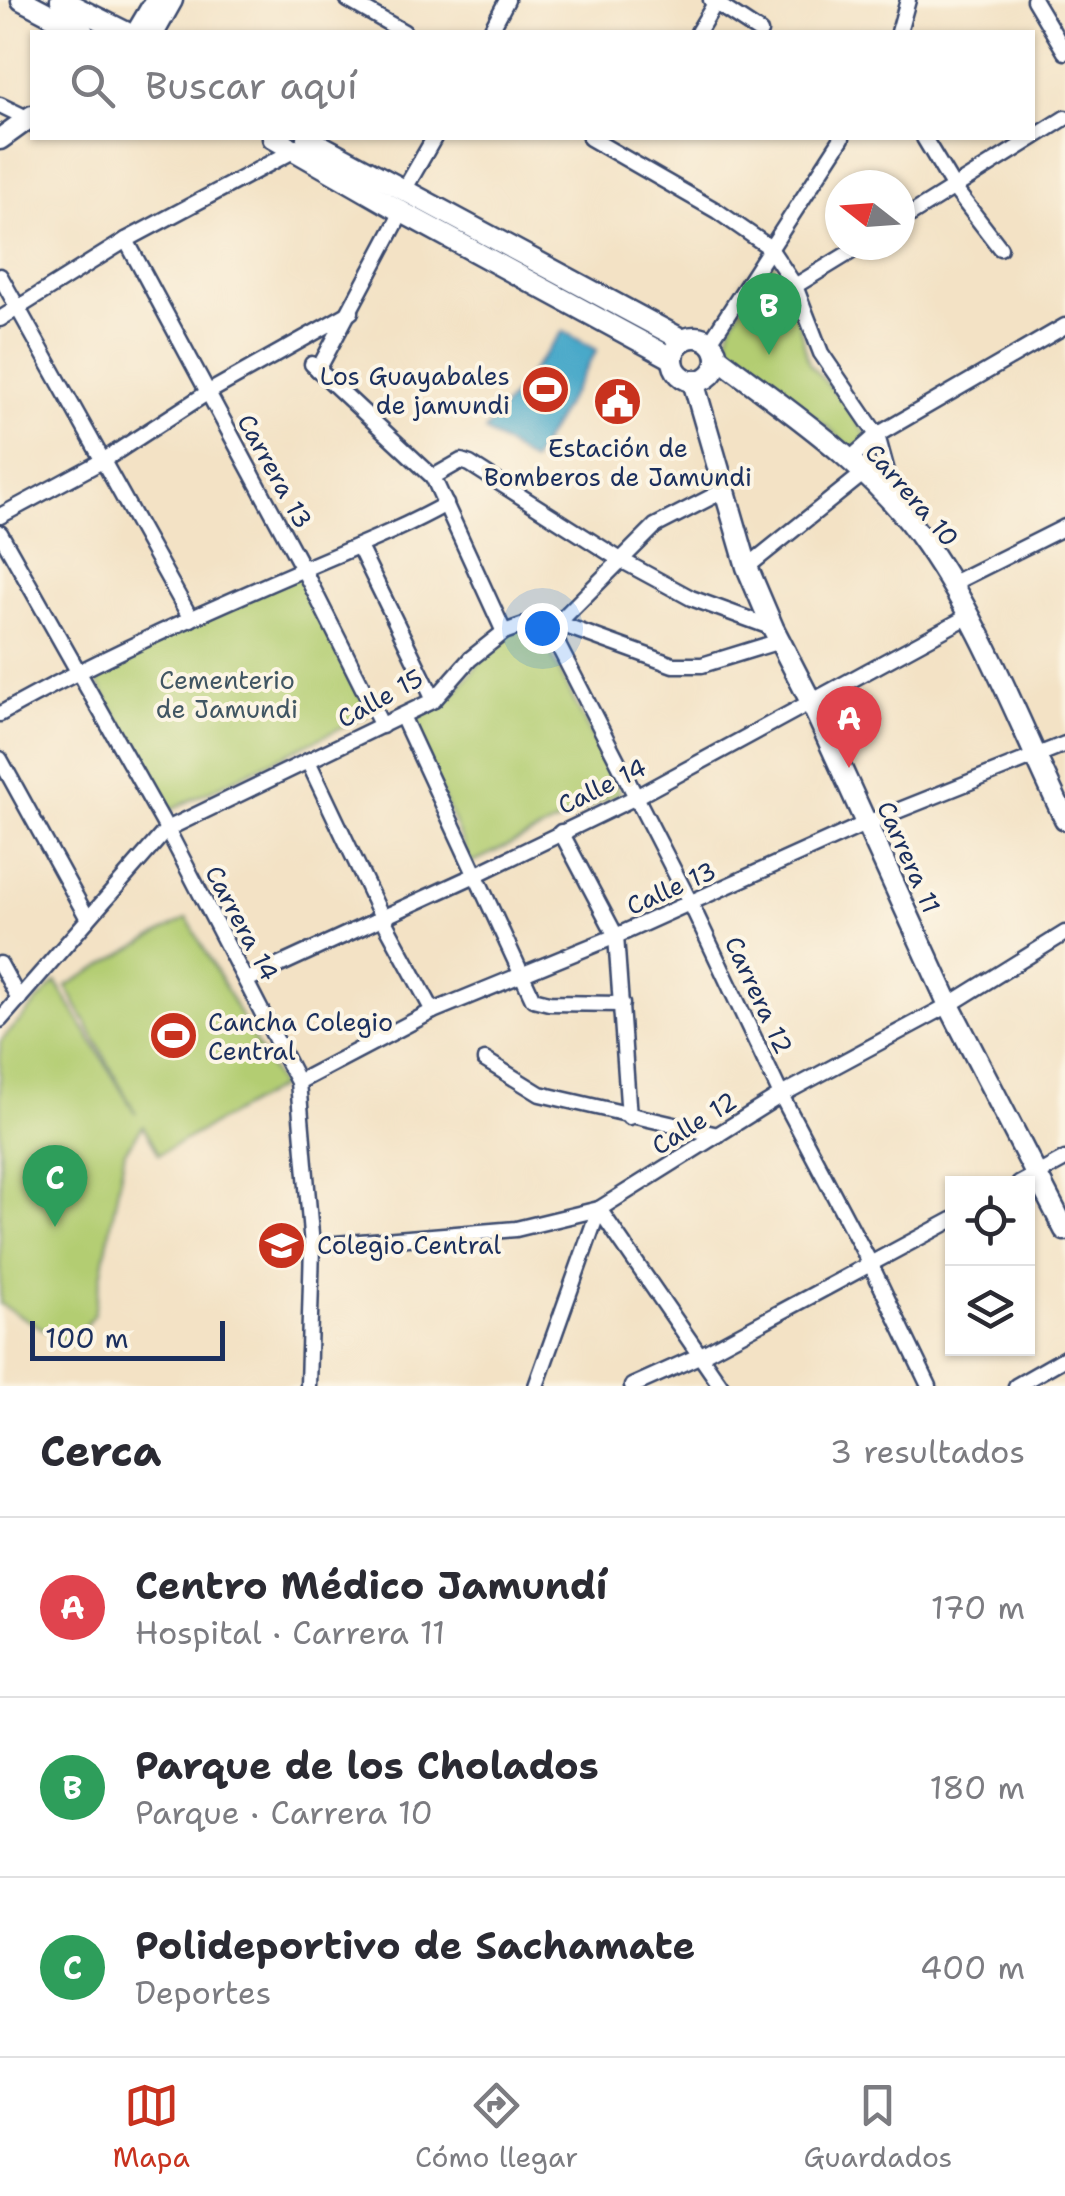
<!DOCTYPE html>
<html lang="es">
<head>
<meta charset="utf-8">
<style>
	:root { --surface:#fff; --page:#f2f2f3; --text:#2b2b33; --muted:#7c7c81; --line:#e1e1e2; --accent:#c8321e }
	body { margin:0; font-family:"Shantell Sans",sans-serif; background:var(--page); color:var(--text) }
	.controls { position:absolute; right:30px; bottom:30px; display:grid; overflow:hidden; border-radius:0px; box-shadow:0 2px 8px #0004 }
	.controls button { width:90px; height:90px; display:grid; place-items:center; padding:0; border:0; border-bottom:2px solid var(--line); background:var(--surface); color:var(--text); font:50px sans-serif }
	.compass { position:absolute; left:825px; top:170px; width:90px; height:90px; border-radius:50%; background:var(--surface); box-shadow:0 2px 8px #0004; rotate:287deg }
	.scale { position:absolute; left:30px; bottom:25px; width:195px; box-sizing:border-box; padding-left:10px; border:5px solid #1b2f5e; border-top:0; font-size:28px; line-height:35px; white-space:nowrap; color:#1b2f5e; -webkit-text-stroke:8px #fcf5e5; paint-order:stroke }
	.you { position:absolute; left:542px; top:628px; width:35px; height:35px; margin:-25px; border:8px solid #fff; border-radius:50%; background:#1a73e8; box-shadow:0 0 0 15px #1a73e833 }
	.badge { display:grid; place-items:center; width:65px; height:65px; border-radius:50%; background:var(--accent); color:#fff; font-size:32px; font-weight:700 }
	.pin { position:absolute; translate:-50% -82px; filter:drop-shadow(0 2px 5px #0008) }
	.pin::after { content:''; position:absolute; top:52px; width:35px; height:30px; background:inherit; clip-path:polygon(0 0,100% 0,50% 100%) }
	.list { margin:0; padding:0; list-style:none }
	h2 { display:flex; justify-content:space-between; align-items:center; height:130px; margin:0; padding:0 40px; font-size:42px }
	h2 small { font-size:32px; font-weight:400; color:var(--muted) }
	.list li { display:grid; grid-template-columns:65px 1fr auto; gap:30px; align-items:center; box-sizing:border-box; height:180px; padding:0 40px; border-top:2px solid var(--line) }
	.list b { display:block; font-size:38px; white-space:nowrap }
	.list p { margin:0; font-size:32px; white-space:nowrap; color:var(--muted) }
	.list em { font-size:32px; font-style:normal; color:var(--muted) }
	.icon { flex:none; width:55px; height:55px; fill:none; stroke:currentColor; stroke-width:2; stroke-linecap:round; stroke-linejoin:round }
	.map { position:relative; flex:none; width:1065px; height:1386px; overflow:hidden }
	.search { position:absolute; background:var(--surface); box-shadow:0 2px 8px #0004; left:30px; right:30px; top:30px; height:110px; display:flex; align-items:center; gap:25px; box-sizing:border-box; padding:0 35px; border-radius:0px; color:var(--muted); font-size:38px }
	.sheet { height:670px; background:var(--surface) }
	nav { display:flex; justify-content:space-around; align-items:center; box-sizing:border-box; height:140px; border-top:2px solid var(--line); background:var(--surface); font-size:28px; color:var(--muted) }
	nav a { display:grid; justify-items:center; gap:5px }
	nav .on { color:var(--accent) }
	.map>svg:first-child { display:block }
	.green { fill:#b3cd72; stroke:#677e68; stroke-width:2.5 }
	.water { fill:#4aa9c9; stroke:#326c94; stroke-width:2.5 }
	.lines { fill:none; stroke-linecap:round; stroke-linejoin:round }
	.street-casing { stroke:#3b4a6d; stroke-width:19 }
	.secondary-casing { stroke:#3b4a6d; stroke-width:25 }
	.street { stroke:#fff; stroke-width:14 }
	.secondary { stroke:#fff; stroke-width:20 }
	.labels { text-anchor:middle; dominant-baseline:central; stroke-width:8; stroke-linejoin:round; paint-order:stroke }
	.poi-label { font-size:25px; fill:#1b2f5e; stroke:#fcf5e5; text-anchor:start }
	.street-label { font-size:25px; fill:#1b2f5e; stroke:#fcf5e5 }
	.park-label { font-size:25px; fill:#415663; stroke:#fcf5e5 }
</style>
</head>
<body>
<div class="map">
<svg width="1065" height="1386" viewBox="0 0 1065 1386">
	<rect width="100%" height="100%" fill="#fcf5e5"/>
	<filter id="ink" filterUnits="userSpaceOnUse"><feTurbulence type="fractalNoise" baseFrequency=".01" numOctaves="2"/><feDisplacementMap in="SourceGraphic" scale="20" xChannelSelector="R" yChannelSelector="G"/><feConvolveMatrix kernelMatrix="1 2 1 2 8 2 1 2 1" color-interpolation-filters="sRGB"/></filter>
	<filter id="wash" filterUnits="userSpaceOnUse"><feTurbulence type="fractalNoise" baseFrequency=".0048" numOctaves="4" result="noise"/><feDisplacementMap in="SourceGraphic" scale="40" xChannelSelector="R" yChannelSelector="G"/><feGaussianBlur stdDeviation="2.25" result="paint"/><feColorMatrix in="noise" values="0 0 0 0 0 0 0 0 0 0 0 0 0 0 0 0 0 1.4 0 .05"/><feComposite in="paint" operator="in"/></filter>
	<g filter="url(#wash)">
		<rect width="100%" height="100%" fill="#f3e2c5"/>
		<g class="green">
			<polygon points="770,257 796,312 809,364 843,401 869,439 852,450 829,428 735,362 728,336 732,324"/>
			<polygon points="299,571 370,714 170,810 91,671"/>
			<polygon points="541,622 547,646 620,793 471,863 410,719 445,704 504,634"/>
			<polygon points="187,918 280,1087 159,1154 143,1126 125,1151 94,1314 71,1345 0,1304 0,1042 56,982 136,1114 66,986"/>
		</g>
		<polygon class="water" points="563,331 597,350 532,462 485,431"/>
	</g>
	<g filter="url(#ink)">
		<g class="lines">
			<defs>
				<g id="street">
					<polyline points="348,0 404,32"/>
					<polyline points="711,0 760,32"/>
					<polyline points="1034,0 1065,52"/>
					<polyline points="490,32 507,0"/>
					<polyline points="698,32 717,0"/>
					<polyline points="899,32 908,0"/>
					<polyline points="0,105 29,119"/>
					<polyline points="590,138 717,211 769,247 795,286 821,353 877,435 896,504"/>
					<polyline points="924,138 954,188 1000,248"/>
					<polyline points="403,192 434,138"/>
					<polyline points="900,221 1065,118"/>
					<polyline points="126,240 303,569 382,726"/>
					<polyline points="0,276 191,619"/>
					<polyline points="795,286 862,245"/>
					<polyline points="0,319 126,240 295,150"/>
					<polyline points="710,342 842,138"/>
					<polyline points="312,364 433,477 504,632"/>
					<polyline points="318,370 402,212"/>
					<polyline points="850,459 877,435 1065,326"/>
					<polyline points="433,477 461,461 470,464 619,559 691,598 773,628"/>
					<polyline points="0,516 104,460 207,393 351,312"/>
					<polyline points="0,533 167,829 298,1082 312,1246 308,1386"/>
					<polyline points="359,547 434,700"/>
					<polyline points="747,567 864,473"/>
					<polyline points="951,584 1065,527"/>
					<polyline points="559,622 556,636 559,647 691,904 781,1095 871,1265 929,1386"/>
					<polyline points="559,622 655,526 725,490"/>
					<path d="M0 714C96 660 197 615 299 571 349 549 398 531 446 504"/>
					<polyline points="402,716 533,999 549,1003 622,1004"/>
					<polyline points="0,759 88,919"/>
					<polyline points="308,761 382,917 433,1011"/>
					<polyline points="561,832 616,936 629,1117"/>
					<polyline points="0,964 19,999"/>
					<polyline points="247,980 473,876 636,797 969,616"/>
					<polyline points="0,1020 167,829 434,700 470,659 504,632 544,618 673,665 702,665 780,641"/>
					<polyline points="485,1060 540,1094 718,1135"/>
					<polyline points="298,1082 433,1011 616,936 867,823 1065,744"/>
					<polyline points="1019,1184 1065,1159"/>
					<polyline points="599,1209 721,1386"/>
					<polyline points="312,1246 516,1229 599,1209 781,1095 949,1005 1065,933"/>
					<polyline points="536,1386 599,1209"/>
					<polyline points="632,1386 701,1355 952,1220"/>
					<polyline points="1016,1386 1065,1358"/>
				</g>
				<g id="secondary">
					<polyline points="22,0 83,32"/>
					<polyline points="61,0 125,32"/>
					<polyline points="137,32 156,0"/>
					<polyline points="154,32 172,0"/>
					<polyline points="273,138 402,212 673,359"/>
					<polyline points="307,138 683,340"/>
					<polyline points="0,139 32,116"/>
					<circle cx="695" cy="359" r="22"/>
					<path d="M717 357C788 411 865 461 918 533 981 619 1019 724 1065 819"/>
					<polyline points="693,381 747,567 773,628 810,700 949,1005 1065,1230"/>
				</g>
			</defs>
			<use href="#street" class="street-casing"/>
			<use href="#secondary" class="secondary-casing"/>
			<use href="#street" class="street"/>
			<use href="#secondary" class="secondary"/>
		</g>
	</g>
	<defs>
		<symbol id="stadium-disc" viewBox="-11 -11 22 22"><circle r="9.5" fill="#c8321e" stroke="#fcf5e5"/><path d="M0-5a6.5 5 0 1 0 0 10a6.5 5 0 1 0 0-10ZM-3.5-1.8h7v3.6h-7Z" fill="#fff"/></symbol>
		<symbol id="civic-disc" viewBox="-11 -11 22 22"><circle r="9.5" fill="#c8321e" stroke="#fcf5e5"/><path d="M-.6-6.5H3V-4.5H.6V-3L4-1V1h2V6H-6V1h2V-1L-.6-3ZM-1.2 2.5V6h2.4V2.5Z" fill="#fff"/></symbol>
		<symbol id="school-disc" viewBox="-11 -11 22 22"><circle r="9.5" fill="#c8321e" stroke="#fcf5e5"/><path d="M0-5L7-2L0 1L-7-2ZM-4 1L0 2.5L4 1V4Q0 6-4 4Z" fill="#fff"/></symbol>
	</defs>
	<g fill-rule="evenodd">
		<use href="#stadium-disc" x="518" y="362" width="55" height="55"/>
		<use href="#civic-disc" x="590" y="374" width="55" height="55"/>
		<use href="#stadium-disc" x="146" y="1008" width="55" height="55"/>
		<use href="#school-disc" x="254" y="1218" width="55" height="55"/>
	</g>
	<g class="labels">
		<g class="poi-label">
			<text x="510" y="376" text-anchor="end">Los Guayabales<tspan x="510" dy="29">de jamundi</tspan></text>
			<text x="618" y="448" text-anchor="middle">Estación de<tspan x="618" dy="29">Bomberos de Jamundi</tspan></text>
			<text x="208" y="1022">Cancha Colegio<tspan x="208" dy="29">Central</tspan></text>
			<text x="317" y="1245">Colegio Central</text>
		</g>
		<g class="street-label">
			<text transform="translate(275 471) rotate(61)">Carrera 13</text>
			<text transform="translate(912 495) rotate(49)">Carrera 10</text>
			<text transform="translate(380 698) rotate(-29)">Calle 15</text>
			<text transform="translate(602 786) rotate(-26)">Calle 14</text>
			<text transform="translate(909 857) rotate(66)">Carrera 11</text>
			<text transform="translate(671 888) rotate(-24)">Calle 13</text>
			<text transform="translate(242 923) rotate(62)">Carrera 14</text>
			<text transform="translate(759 995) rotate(65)">Carrera 12</text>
			<text transform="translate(694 1123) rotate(-32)">Calle 12</text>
		</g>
		<g class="park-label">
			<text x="227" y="680">Cementerio<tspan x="227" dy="29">de Jamundi</tspan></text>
		</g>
	</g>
</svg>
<div class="controls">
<button><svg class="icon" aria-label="locate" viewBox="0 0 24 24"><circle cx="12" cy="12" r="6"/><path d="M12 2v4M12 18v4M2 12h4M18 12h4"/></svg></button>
<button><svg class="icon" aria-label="layers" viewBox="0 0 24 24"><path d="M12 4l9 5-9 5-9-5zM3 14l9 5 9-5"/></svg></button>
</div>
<svg class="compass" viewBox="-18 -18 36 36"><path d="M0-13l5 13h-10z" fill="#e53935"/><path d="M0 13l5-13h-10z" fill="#7c7c81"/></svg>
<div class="scale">100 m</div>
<div class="you"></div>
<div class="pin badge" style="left:849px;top:768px;background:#e0444e">A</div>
<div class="pin badge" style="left:769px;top:355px;background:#2e9e5b">B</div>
<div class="pin badge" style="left:55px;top:1227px;background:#2e9e5b">C</div>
<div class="search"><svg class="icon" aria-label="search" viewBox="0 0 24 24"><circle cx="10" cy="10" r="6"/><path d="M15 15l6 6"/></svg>Buscar aquí</div>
</div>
<section class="sheet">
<h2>Cerca<small>3 resultados</small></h2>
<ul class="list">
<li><span class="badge" style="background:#e0444e">A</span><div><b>Centro Médico Jamundí</b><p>Hospital · Carrera 11</p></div><em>170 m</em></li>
<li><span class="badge" style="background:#2e9e5b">B</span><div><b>Parque de los Cholados</b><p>Parque · Carrera 10</p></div><em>180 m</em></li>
<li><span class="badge" style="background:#2e9e5b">C</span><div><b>Polideportivo de Sachamate</b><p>Deportes</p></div><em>400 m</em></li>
</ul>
</section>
<nav>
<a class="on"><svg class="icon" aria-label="map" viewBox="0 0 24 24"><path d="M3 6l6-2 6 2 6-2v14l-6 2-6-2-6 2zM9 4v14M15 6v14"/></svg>Mapa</a>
<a><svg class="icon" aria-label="directions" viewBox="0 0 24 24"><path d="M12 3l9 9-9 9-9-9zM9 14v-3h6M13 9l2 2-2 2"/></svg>Cómo llegar</a>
<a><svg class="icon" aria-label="saved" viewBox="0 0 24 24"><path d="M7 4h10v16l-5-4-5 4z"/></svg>Guardados</a>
</nav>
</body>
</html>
